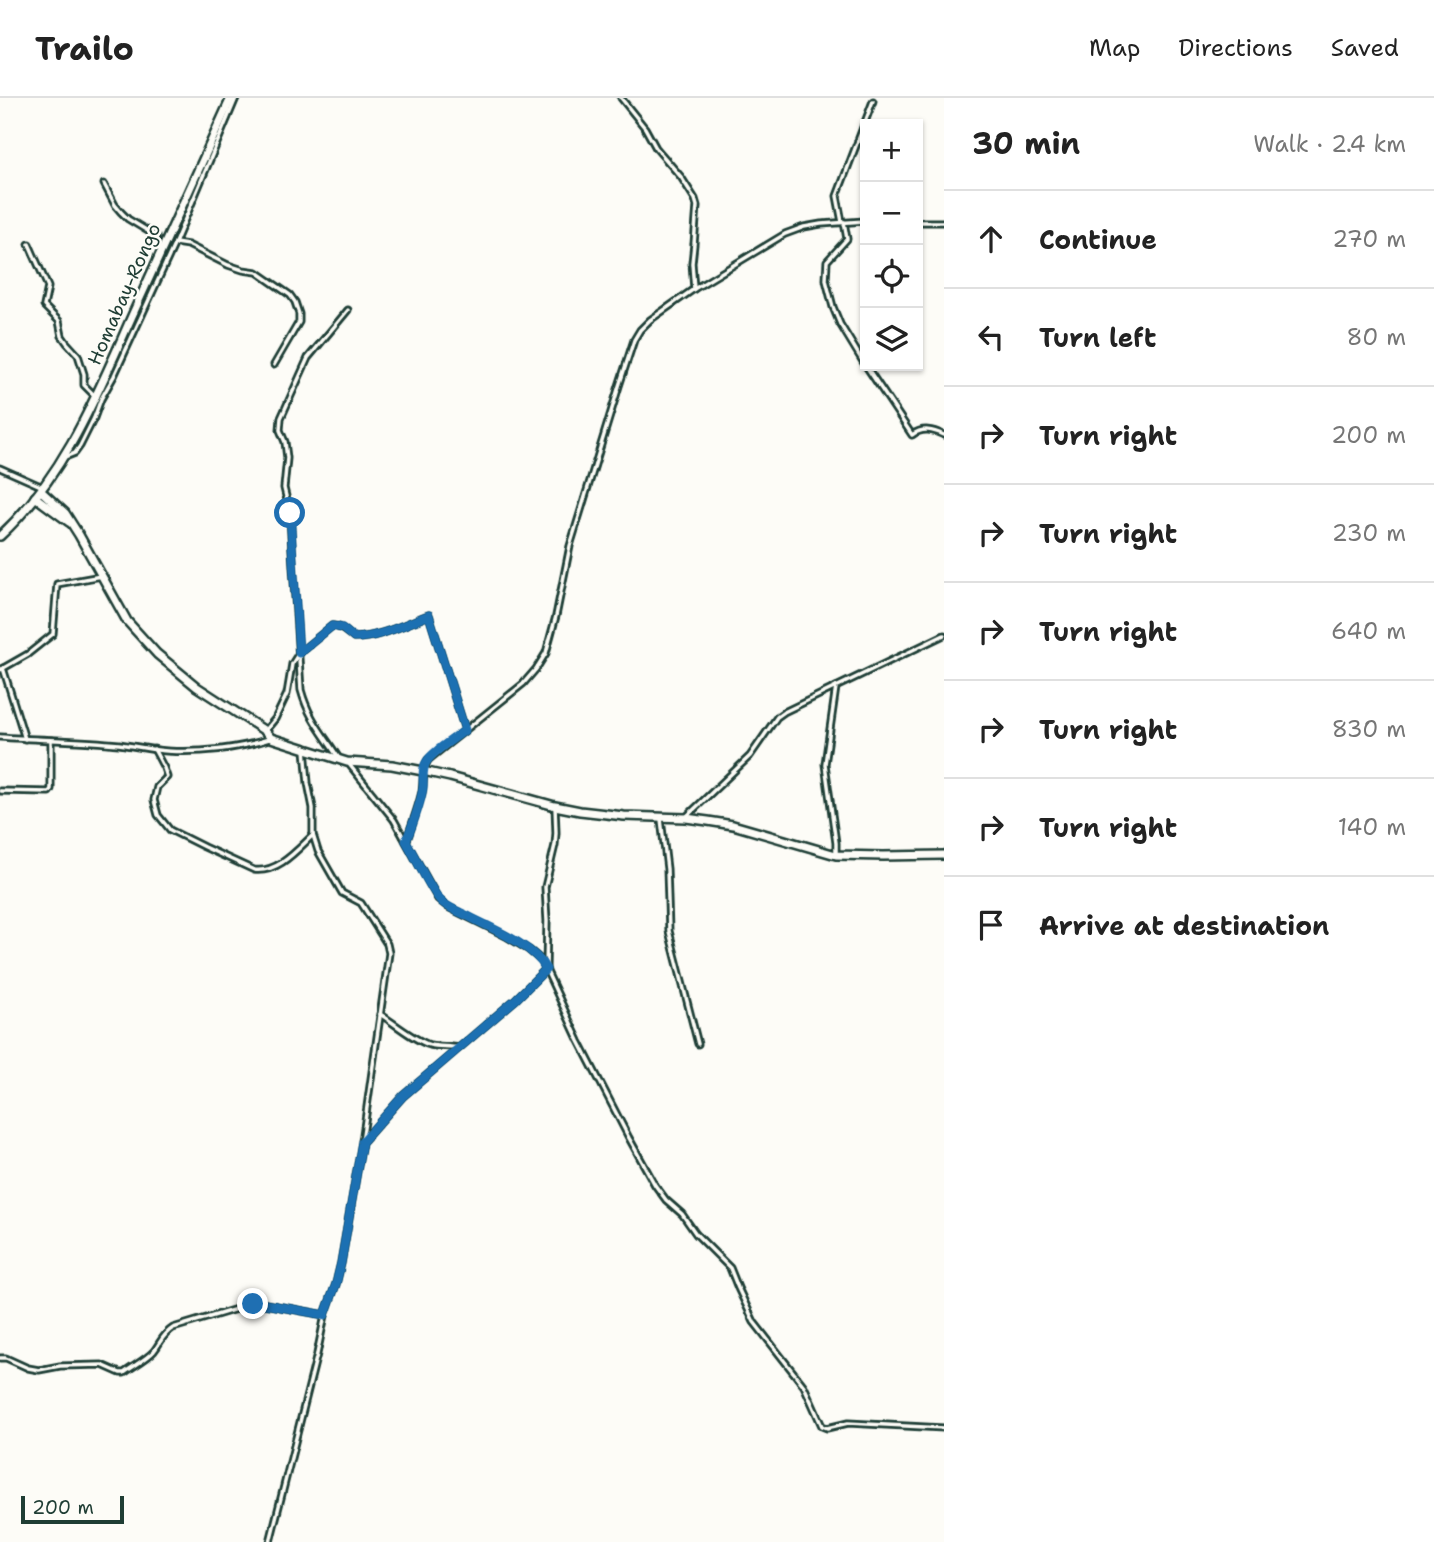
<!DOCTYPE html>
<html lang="en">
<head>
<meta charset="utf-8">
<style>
	:root { --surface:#fff; --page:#f6f6f6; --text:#222; --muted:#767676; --line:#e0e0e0 }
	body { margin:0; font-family:"Shantell Sans",sans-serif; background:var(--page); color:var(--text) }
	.controls { position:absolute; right:21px; top:21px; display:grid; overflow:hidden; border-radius:0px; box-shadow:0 2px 5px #0004 }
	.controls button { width:63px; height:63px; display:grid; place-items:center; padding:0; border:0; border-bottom:2px solid var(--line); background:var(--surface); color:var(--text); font:35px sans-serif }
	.scale { position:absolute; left:21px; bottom:18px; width:103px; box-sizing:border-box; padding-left:7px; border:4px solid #1f3d34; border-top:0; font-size:19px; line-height:24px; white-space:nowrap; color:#1f3d34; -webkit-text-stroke:5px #fdfcf7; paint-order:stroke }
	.stop { position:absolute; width:21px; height:21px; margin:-16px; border:5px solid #1f6fb2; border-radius:50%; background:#fff }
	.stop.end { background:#1f6fb2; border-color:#fff; box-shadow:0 2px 7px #0008 }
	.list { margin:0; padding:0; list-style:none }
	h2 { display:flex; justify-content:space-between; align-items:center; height:91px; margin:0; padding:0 28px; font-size:30px }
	h2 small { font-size:23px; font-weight:400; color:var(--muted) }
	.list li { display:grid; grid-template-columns:46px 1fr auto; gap:21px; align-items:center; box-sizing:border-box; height:98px; padding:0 28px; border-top:2px solid var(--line) }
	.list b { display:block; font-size:26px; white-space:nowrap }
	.list em { font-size:23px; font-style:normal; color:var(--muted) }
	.icon { flex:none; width:38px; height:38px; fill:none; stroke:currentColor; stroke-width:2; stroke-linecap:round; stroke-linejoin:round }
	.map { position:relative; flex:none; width:944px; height:1444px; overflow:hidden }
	header { display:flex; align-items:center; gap:42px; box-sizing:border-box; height:98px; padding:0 35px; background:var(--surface); border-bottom:2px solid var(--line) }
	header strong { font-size:33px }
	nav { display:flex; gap:38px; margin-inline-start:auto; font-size:24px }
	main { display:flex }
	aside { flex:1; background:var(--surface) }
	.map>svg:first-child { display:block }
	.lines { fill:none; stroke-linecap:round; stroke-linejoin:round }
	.minor-casing { stroke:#1f3d34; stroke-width:9 }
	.highway-casing { stroke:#1f3d34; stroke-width:12 }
	.minor { stroke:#fdfcf7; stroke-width:3.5 }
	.highway { stroke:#fdfcf7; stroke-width:7 }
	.route { stroke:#1f6fb2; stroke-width:9 }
	.labels { text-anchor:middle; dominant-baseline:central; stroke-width:5; stroke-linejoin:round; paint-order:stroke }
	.street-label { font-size:19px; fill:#1f3d34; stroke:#fdfcf7 }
</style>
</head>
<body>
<header>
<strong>Trailo</strong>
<nav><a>Map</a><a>Directions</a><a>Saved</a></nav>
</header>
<main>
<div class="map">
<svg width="944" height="1444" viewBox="0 0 944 1444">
	<rect width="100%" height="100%" fill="#fdfcf7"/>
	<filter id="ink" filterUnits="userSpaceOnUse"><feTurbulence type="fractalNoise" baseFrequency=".0143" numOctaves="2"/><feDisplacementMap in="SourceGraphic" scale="14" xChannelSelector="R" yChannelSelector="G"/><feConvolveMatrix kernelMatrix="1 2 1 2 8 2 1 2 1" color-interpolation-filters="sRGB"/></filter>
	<g filter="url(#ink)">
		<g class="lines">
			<defs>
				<g id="minor">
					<polyline points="621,0 645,30 656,50 681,79 695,101 697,108 694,146 692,165 694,191"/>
					<polyline points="104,86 115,107 121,114 128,121 156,138 157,148 162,151"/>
					<polyline points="842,124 837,98 873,3"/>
					<polyline points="844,124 847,141 827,163 826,182 833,209 840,226 865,267"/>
					<polyline points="918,124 944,124"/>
					<polyline points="175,145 188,147 228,167 243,172 257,174 290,197 295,204 299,216 299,224 274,267"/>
					<polyline points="29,146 48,189 44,208 59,223 62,238 67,245 78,257 84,276 84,287 96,299"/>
					<path d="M866 268 912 337C923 329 933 332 944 337"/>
					<polyline points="65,359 75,355 80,348 94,320 101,301 114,278 175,145 236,0"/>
					<polyline points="0,370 43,389"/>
					<polyline points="3,570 25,641"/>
					<polyline points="0,572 28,556 53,536 57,486 101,478"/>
					<path d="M265 633 275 621 287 596 292 566 299 555 332 528C341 527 347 535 354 540 379 540 405 526 429 517L465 632"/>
					<path d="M0 639C40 642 80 642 119 646 135 648 151 652 167 653 200 655 238 651 269 641"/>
					<path d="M154 651 164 670 167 679 157 689 154 702 158 717 170 732 204 749 254 772C278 775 297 752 313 737"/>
					<path d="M338 659C322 634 309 621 301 592L291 435 290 415 284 390 287 360 285 344 280 332 281 320 308 260 348 212"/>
					<polyline points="348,665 394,722 438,801 448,809 506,838 529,852 542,863 579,943 629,1040 655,1087 666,1102 682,1116 696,1136 730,1170 738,1190 754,1224 804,1288 822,1328 827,1330 848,1325 944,1330"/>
					<polyline points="0,693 49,694 51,691 51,642"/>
					<polyline points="687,718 750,658 777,619 784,614 944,537"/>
					<polyline points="661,721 667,771 669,833 698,946"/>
					<path d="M407 742C412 726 418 711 422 694 424 683 422 672 428 662L523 586 536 571 546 555 556 518 570 448 619 288 634 242 640 232 650 222 694 191 785 136 804 129 821 126 865 123"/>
					<polyline points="836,757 836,745 825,666 836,589"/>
					<path d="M380 916C394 925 415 943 430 947 439 949 450 948 459 950"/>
					<polyline points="364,1042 403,998 515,902 546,871 547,823 545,789 555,747 556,735 555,708"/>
					<path d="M0 1260H6L28 1270 39 1272 60 1268 102 1267 120 1275H124C133 1268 147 1261 154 1253 161 1244 162 1237 173 1230L253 1206H265L325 1217"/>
					<polyline points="270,1444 317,1256 325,1217 336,1186 341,1165 362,1044 389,855 387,846 361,805 342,795 318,753 313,737 313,710 308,685 305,651"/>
				</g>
				<g id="highway">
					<polyline points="41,393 65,415 79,437 127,523 157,556 197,589 265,633 271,640 347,664 392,667 423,673 450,679 555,708 580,713 624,718 686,720 708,723 733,727 836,757 883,758 944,757"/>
					<polyline points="35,399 69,424"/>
					<path d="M0 438C67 376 99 291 136 209 167 140 199 70 231 0"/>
				</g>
			</defs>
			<use href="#minor" class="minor-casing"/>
			<use href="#highway" class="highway-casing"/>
			<use href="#minor" class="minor"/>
			<use href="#highway" class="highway"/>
		</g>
	</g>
	<g class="lines" filter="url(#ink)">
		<path class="route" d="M253 1206H265L325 1217 336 1186 341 1165 362 1044 403 998 515 902 546 871C533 846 490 830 466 817 457 813 449 810 442 804 432 796 414 756 406 743 413 726 420 708 423 690 424 681 421 671 427 663 434 652 454 641 465 632L429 517C405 526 379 540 354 540L342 530 332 528 299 555 290 415"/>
	</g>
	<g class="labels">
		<g class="street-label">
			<text transform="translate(124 196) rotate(-66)">Homabay-Rongo</text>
		</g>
	</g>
</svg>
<div class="controls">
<button>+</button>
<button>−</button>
<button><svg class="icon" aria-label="locate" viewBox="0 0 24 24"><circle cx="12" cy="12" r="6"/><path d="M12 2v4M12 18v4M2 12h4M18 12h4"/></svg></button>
<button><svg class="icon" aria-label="layers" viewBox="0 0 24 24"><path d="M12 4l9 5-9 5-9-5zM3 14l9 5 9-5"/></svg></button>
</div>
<div class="scale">200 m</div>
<div class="stop" style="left:290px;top:415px"></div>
<div class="stop end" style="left:253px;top:1206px"></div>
</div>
<aside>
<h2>30 min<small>Walk · 2.4 km</small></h2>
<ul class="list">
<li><svg class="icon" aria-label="ahead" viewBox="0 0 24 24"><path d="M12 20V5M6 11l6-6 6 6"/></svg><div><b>Continue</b></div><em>270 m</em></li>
<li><svg class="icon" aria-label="left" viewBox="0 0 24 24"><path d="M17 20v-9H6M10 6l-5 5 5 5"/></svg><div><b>Turn left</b></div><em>80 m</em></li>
<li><svg class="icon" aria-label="right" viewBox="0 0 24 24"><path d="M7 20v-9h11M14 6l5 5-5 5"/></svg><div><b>Turn right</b></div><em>200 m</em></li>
<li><svg class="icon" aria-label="right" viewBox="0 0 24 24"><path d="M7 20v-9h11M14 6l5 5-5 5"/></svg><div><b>Turn right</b></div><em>230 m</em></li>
<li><svg class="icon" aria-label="right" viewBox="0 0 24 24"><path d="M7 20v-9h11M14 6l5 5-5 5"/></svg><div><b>Turn right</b></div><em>640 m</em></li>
<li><svg class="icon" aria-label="right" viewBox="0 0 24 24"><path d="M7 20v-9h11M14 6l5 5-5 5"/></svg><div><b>Turn right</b></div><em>830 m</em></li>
<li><svg class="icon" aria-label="right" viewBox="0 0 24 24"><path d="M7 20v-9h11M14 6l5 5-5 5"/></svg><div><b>Turn right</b></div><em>140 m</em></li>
<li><svg class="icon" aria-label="arrive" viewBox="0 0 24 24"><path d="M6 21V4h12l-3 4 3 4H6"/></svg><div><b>Arrive at destination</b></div></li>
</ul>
</aside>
</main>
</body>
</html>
